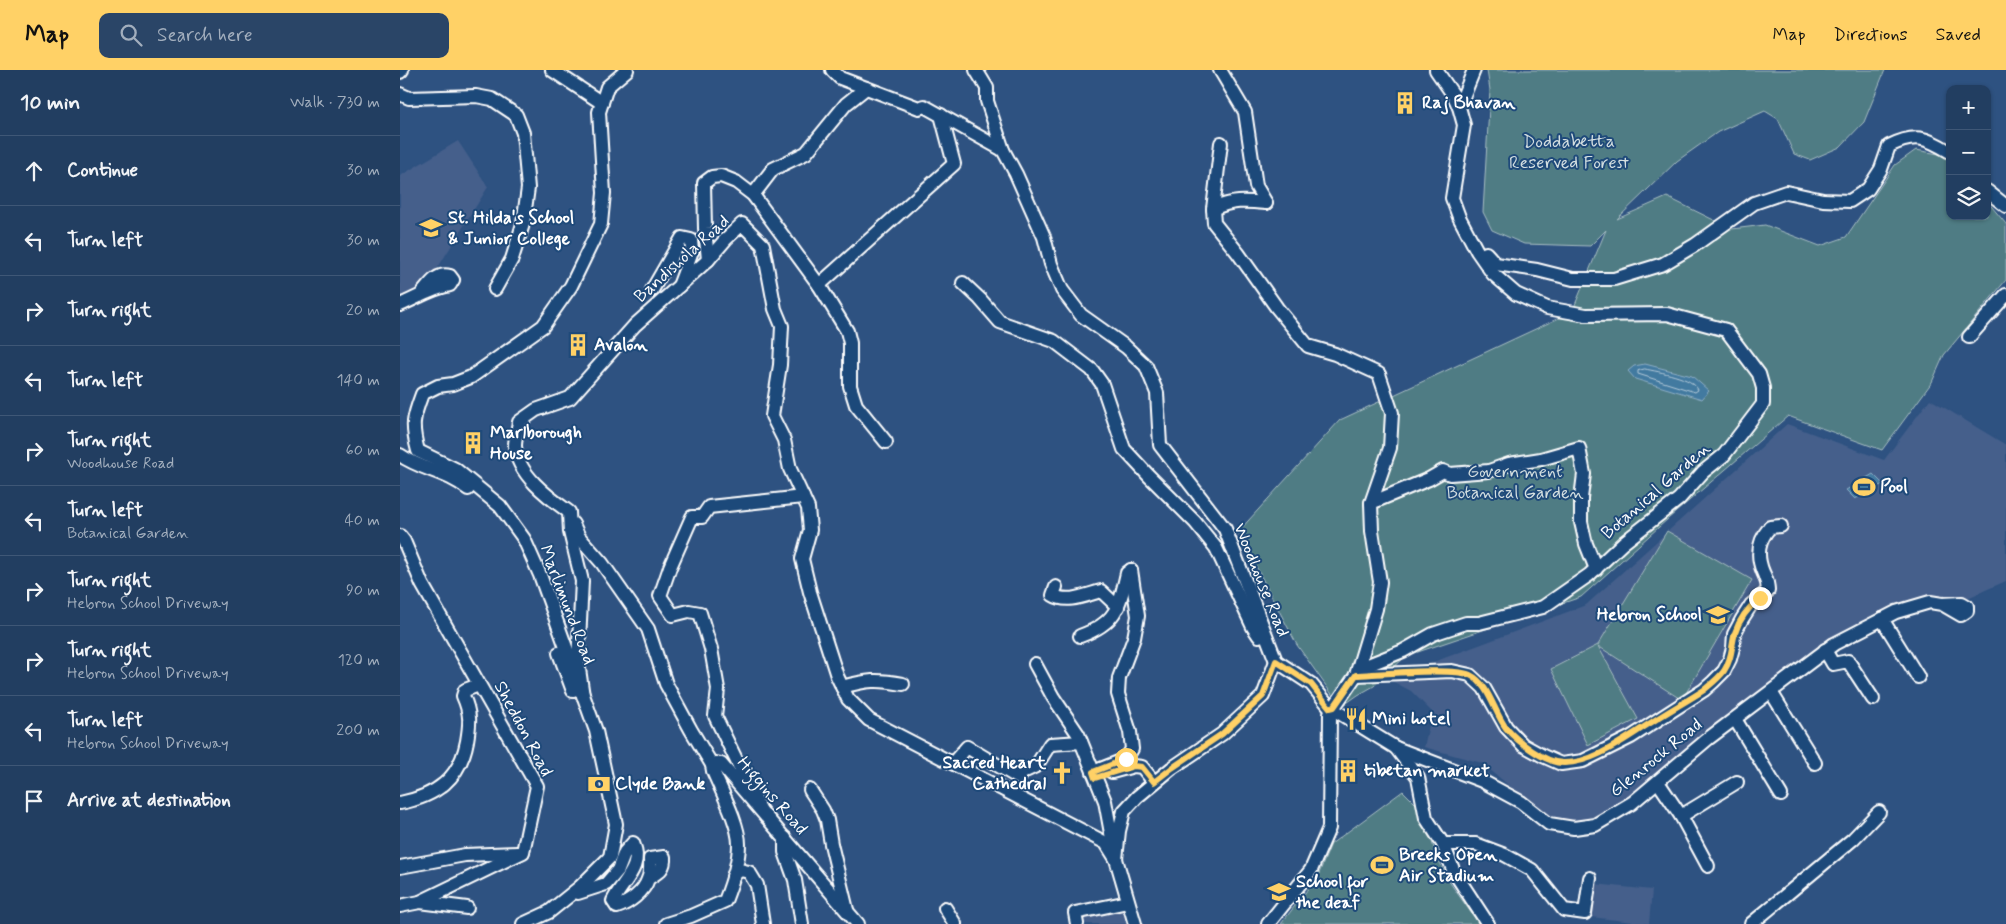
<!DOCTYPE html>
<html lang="en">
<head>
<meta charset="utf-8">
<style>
	:root { --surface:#223e61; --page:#2a4567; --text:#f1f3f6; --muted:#a2aebd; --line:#3f5776; --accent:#ffd166 }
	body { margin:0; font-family:Mynerve,sans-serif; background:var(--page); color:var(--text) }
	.controls { position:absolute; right:15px; top:15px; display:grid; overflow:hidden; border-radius:10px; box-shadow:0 1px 4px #0004 }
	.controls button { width:45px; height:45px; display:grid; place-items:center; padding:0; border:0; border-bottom:1px solid var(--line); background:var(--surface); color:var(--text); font:25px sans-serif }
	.stop { position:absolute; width:15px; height:15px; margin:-11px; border:4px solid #ffd166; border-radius:50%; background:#fff }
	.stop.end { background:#ffd166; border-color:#fff; box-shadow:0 1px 5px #0008 }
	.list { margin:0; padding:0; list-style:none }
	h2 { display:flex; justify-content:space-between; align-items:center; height:65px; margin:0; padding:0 20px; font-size:21px }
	h2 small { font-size:16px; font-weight:400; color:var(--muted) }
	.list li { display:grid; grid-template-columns:32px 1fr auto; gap:15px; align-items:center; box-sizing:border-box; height:70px; padding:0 20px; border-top:1px solid var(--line) }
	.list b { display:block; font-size:19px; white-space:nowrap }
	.list p { margin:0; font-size:16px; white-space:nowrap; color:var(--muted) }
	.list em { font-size:16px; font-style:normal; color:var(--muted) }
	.icon { flex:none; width:28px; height:28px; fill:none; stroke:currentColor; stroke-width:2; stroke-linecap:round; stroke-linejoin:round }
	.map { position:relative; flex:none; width:1606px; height:854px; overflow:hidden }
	header { display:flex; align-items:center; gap:30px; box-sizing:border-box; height:70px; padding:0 25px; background:var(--accent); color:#111 }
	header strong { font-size:24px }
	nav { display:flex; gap:28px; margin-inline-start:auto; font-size:18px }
	.search { width:350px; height:45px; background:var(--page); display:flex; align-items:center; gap:12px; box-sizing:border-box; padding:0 18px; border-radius:10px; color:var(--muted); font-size:19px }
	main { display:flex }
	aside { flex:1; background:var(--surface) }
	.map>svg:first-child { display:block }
	.built { fill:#445f8b }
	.green { fill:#507c84; stroke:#a8bec2 }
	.water { fill:#437aa0; stroke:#8eafc6 }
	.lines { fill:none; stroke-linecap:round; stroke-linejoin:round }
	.shore { stroke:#b4cad9; stroke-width:1 }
	.minor-casing { stroke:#fff; stroke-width:16 }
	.minor { stroke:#1f4a7a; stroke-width:12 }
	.route { stroke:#ffd166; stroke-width:6 }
	.labels { text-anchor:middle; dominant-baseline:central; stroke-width:4; stroke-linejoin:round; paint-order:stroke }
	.poi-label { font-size:18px; font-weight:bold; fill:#fff; stroke:#1f4a7a; text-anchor:start }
	.park-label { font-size:18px; fill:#d3dee0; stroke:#1f4a7a }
	.street-label { font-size:18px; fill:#fff; stroke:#1f4a7a }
</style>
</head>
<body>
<header>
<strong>Map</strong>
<div class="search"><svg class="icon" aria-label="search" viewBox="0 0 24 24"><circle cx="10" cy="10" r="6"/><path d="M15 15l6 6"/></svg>Search here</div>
<nav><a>Map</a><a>Directions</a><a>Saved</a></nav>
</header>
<main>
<aside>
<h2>10 min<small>Walk · 730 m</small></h2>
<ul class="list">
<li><svg class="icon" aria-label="ahead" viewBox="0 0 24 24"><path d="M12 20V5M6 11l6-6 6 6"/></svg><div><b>Continue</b></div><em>30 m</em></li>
<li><svg class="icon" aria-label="left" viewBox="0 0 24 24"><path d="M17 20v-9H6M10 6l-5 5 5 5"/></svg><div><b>Turn left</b></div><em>30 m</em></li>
<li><svg class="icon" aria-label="right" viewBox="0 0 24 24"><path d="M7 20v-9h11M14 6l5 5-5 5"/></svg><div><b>Turn right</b></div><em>20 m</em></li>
<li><svg class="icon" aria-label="left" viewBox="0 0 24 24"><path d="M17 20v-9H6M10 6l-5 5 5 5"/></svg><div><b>Turn left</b></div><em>140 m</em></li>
<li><svg class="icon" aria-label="right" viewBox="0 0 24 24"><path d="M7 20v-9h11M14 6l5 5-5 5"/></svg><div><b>Turn right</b><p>Woodhouse Road</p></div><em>60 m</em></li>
<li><svg class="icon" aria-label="left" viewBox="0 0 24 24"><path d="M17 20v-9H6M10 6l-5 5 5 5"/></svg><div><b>Turn left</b><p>Botanical Garden</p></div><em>40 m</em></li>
<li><svg class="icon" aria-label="right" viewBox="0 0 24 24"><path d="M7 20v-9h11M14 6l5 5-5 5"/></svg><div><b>Turn right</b><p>Hebron School Driveway</p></div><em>90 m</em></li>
<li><svg class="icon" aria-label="right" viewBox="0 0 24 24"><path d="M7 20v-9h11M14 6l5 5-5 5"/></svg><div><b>Turn right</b><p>Hebron School Driveway</p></div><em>120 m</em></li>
<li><svg class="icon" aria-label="left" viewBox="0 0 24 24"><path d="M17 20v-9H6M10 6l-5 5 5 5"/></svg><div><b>Turn left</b><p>Hebron School Driveway</p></div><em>200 m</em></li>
<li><svg class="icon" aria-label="arrive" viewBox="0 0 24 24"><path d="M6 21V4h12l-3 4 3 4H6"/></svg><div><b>Arrive at destination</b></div></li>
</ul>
</aside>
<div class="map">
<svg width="1606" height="854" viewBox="0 0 1606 854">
	<rect width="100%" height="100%" fill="#2e5281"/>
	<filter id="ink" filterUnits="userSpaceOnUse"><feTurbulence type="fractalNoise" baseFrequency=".02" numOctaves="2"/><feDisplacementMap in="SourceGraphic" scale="10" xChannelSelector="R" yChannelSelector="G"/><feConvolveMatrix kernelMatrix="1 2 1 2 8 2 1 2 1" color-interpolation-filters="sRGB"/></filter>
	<g filter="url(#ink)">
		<g class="built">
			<polygon points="58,71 88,117 37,199 14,222 0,230 0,106"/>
			<polygon points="1530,329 1606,375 1606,511 1563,530 1492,538 1463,552 1398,595 1248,715 1214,739 1177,756 1151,751 1082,693 1024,677 1032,642 1011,621 988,609 1186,535 1387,354 1484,390"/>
			<polygon points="1195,814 1252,820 1249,854 1191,847"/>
			<polygon points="724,838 729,854 678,854 675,847"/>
		</g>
		<g class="green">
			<polygon points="1087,0 1485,0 1464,52 1440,77 1410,90 1394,84 1378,49 1365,41 1318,62 1277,91 1217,149 1267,127 1332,159 1365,155 1420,176 1446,167 1495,95 1516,80 1550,86 1550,146 1587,146 1587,131 1606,154 1606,210 1544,285 1532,312 1482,380 1388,346 1269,448 1181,527 1006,586 974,616 958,625 941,637 897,575 838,462 940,350 1172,242 1206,160 1190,176 1124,174 1092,160 1083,142 1090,20"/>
			<polygon points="1267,461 1352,510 1282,630 1198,576 1238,649 1188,675 1151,599 1198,575"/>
			<polygon points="1003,721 1021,739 1036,784 1048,810 1079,854 881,854 918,806 931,774"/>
		</g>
		<g class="water">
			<polygon points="1245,294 1292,306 1309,321 1302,329 1235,309 1228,301 1234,296"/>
			<polygon points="1473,404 1483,414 1455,429 1446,420"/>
		</g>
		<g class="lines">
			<path class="shore" d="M1245 299C1259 302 1293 307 1298 320L1295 322 1238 304V301Z"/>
			<defs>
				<g id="minor">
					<polyline points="152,0 202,33"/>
					<polyline points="432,0 440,8 519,38 524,36 603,80"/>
					<polyline points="576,0 587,18 587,31 603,80 616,104 644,167 651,194 662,220 681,245 726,277 746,296 757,323 760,375 825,459 876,591 911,614 930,637"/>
					<polyline points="820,0 845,42 856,116 866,133"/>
					<polyline points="0,2 2,0"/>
					<polyline points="0,24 9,28 76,26 92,29 116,45 123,63 128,118 123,154 112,189 95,219"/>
					<polyline points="1059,37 1074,0"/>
					<polyline points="1587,121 1606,136"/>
					<polyline points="353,125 373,99 406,83 446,34 466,18"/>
					<path d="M866 133C845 131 832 130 813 139L814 153 838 183 877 238 908 276 935 284 979 304 992 343 990 378 971 433"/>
					<polyline points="813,139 821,73"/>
					<path d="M1086 183 1096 194 1137 200 1173 209H1214L1263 194 1295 175 1354 133 1386 122 1423 130 1450 131 1468 119 1481 99 1489 76C1515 63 1526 67 1550 82"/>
					<polyline points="308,190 305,158 304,113 312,107 321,106 336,112 353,125 419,215 447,261 450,273 450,316 456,335 486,372"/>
					<polyline points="563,213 580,229 600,252 654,271 692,300 702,314 724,379 749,406 795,452 816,478 853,557 859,566"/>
					<polyline points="419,215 554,94 541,45"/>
					<polyline points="252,220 282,168 291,170 292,181 279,216"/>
					<path d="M0 235C17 228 32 218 50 215L53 210 50 206C36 202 29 216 20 226"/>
					<polyline points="1569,267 1606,225"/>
					<path d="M0 385C21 400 48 402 68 419"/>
					<polyline points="173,454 179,467 202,493 248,559 266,614 291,660 312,695"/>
					<polyline points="0,466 4,471 22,514 137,716 123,782 20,832 0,836"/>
					<path d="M656 517 653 525C667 534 686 525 701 521L718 537"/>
					<polyline points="1482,549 1518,607"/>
					<path d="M680 566C716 553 719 538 727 503L731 500"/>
					<polyline points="1425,580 1433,594 1448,591 1473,629"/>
					<polyline points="159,583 173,621"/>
					<polyline points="635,594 653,627 678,664 705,731 713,774"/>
					<path d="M956 605 1052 601 1070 605 1084 618 1106 657 1123 675 1143 686 1161 694 1183 691 1231 667 1304 620 1313 612 1324 601 1330 589 1333 578 1334 564 1342 549 1351 535 1368 521C1368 512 1366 509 1363 502 1356 485 1358 471 1370 457L1381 456"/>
					<polyline points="956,605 976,539 980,512 972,461 971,433 1029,409 1043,401 1050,404 1089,401 1109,394 1141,389 1179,378 1184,404 1181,428 1181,452 1186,474 1196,499"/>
					<path d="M442 617C467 610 477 609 503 614"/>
					<polyline points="1371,622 1415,693"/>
					<path d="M183 626 178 592 182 511 170 462 169 442C148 427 117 404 115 376 115 368 118 359 119 352L136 340 170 328 235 255 308 190 326 169 342 154 363 175 375 239 382 256 380 295 372 346 384 370 390 399 408 438 410 460 402 489 410 522 437 606 448 629 469 650 706 773 716 789 735 854"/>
					<polyline points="934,637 956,605 963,597 1003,581 1033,564 1066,553 1079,553 1143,537 1189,505 1223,473 1279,429 1303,402 1324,385 1363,334 1363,318 1359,304 1326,260 1267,244 1186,245 1147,238 1116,224 1093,204 1077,181 1059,147 1052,128 1064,55 1059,37 1054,26 1036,0"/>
					<polyline points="936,641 996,678 1018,707 1026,748 1043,774 1054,802 1088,854"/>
					<polyline points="1335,649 1381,725"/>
					<polyline points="996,678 1082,711 1121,732 1149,754 1174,758 1195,755 1232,733 1309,668 1434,574 1496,542 1530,532 1542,534 1561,545 1567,541 1567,536 1562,533 1542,534"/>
					<polyline points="553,693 567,677 619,708 623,702 636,696 650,674 681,672"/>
					<polyline points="693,702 726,689 732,679 730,662 718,624 719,608 734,568 738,546 731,500"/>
					<polyline points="712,702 734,696 742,697 754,712"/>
					<polyline points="1258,712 1281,746 1308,796"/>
					<polyline points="410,720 423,740 427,750 431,774 447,840"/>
					<path d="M0 733C36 726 60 709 67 671 70 653 71 644 63 626L65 620 79 615"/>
					<polyline points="360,739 315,646 318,619 311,579 300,543 289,541 273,545 260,526 270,497 292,447 302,447 309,437 403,427"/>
					<polyline points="1281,746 1337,712"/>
					<polyline points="385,768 385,782 395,810 402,854"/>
					<polyline points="1043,774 1076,774 1105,785 1132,800 1164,840 1185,843 1190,808"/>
					<polyline points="716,789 719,761 724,741 737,727 772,698 822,664 863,626 876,591"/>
					<polyline points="0,797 65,785 118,783"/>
					<polyline points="333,806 340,800 349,802 357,815 363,854"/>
					<path d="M178 823 206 814 218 800 225 782 233 773C244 797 222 812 213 831L217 837C229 833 244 822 248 809 251 803 250 795 250 789L264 787C265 799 258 802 249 808"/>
					<polyline points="20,832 67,838"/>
					<polyline points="545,838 555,854"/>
					<path d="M123 854 149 842 180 817 210 787 216 754 196 661 140 505 124 469 100 436 55 399 18 381C11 355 13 348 22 324L38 316 53 314 71 307 143 256 171 216 201 154 204 123 199 42 207 17 227 0"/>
					<path d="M266 854 291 846 325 831C332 813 339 793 339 774 339 754 321 720 313 701L312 695 316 693 321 694 458 854"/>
					<polyline points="677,854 675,843 728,832"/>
					<polyline points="868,854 911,800 929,758 930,643"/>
					<polyline points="1351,854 1453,769 1479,742"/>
				</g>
			</defs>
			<use href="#minor" class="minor-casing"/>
			<use href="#minor" class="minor"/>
		</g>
	</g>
	<g class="lines" filter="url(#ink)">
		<path class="route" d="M726 689 693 702 695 708 734 696 742 697 754 712 772 698 822 664 863 626 876 591 911 614 930 638 934 637 956 605C978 604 1053 597 1070 605 1089 614 1094 642 1106 658 1117 671 1145 693 1163 693 1194 694 1227 667 1252 652 1269 641 1287 631 1304 620 1311 614 1319 608 1324 601 1333 587 1331 576 1335 563 1339 550 1349 537 1360 528"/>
	</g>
	<defs>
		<symbol id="building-bare" viewBox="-9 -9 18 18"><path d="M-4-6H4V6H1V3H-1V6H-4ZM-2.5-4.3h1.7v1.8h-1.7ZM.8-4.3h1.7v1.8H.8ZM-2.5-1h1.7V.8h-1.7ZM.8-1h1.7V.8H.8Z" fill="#ffd166" stroke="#1f4a7a" stroke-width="2.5" paint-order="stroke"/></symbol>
		<symbol id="school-bare" viewBox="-9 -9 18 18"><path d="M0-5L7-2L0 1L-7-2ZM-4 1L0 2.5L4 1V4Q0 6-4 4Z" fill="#ffd166" stroke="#1f4a7a" stroke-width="2.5" paint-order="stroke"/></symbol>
		<symbol id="stadium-bare" viewBox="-9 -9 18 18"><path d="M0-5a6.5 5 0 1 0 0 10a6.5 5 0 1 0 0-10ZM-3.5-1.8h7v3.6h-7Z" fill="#ffd166" stroke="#1f4a7a" stroke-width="2.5" paint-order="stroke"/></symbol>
		<symbol id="restaurant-bare" viewBox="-9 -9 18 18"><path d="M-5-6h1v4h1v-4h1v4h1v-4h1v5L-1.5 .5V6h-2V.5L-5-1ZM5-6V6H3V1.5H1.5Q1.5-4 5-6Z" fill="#ffd166" stroke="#1f4a7a" stroke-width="2.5" paint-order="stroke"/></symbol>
		<symbol id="church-bare" viewBox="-9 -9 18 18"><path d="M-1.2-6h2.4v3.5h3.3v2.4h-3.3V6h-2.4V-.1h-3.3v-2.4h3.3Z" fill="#ffd166" stroke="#1f4a7a" stroke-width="2.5" paint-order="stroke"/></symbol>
		<symbol id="bank-bare" viewBox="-9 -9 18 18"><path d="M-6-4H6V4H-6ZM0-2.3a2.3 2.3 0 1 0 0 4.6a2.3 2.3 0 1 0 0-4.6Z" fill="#ffd166" stroke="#1f4a7a" stroke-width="2.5" paint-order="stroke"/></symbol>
	</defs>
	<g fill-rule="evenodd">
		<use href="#building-bare" x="989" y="17" width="32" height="32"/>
		<use href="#school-bare" x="15" y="142" width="32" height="32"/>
		<use href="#building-bare" x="162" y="259" width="32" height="32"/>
		<use href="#building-bare" x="57" y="357" width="32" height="32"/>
		<use href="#stadium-bare" x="1448" y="401" width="32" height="32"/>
		<use href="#school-bare" x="1302" y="529" width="32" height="32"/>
		<use href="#restaurant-bare" x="940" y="633" width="32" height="32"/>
		<use href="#building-bare" x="932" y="685" width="32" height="32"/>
		<use href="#church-bare" x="646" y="687" width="32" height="32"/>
		<use href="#bank-bare" x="183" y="698" width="32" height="32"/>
		<use href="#stadium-bare" x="966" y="779" width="32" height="32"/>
		<use href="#school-bare" x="863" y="806" width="32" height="32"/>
	</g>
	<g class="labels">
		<g class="poi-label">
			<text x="1022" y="33">Raj Bhavan</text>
			<text x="48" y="148">St. Hilda's School<tspan x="48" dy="21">&amp; Junior College</tspan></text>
			<text x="194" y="275">Avalon</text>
			<text x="90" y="363">Marlborough<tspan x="90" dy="21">House</tspan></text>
			<text x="1480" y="417">Pool</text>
			<text x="1302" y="545" text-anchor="end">Hebron School</text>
			<text x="972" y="649">Mini hotel</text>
			<text x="646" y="693" text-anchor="end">Sacred Heart<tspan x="646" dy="21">Cathedral</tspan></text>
			<text x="964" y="701">tibetan market</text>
			<text x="215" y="714">Clyde Bank</text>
			<text x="999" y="785">Breeks Open<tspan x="999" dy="21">Air Stadium</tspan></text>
			<text x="896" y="812">School for<tspan x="896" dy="21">the deaf</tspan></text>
		</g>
		<g class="park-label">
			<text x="1169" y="72">Doddabetta<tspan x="1169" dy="21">Reserved Forest</tspan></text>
			<text x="1115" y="402">Government<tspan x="1115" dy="21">Botanical Garden</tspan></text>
		</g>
		<g class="street-label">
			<text transform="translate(282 189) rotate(-42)">Bandishola Road</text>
			<text transform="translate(1256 421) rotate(-41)">Botanical Garden</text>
			<text transform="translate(861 510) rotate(68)">Woodhouse Road</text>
			<text transform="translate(167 535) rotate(69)">Marlimund Road</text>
			<text transform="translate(123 659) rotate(62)">Sheddon Road</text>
			<text transform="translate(1256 688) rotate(-39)">Glenrock Road</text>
			<text transform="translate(372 726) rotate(49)">Higgins Road</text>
		</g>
	</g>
</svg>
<div class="controls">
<button>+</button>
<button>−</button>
<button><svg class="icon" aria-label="layers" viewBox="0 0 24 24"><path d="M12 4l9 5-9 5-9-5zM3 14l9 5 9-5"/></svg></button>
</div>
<div class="stop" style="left:726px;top:689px"></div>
<div class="stop end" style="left:1360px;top:528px"></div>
</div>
</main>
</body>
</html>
